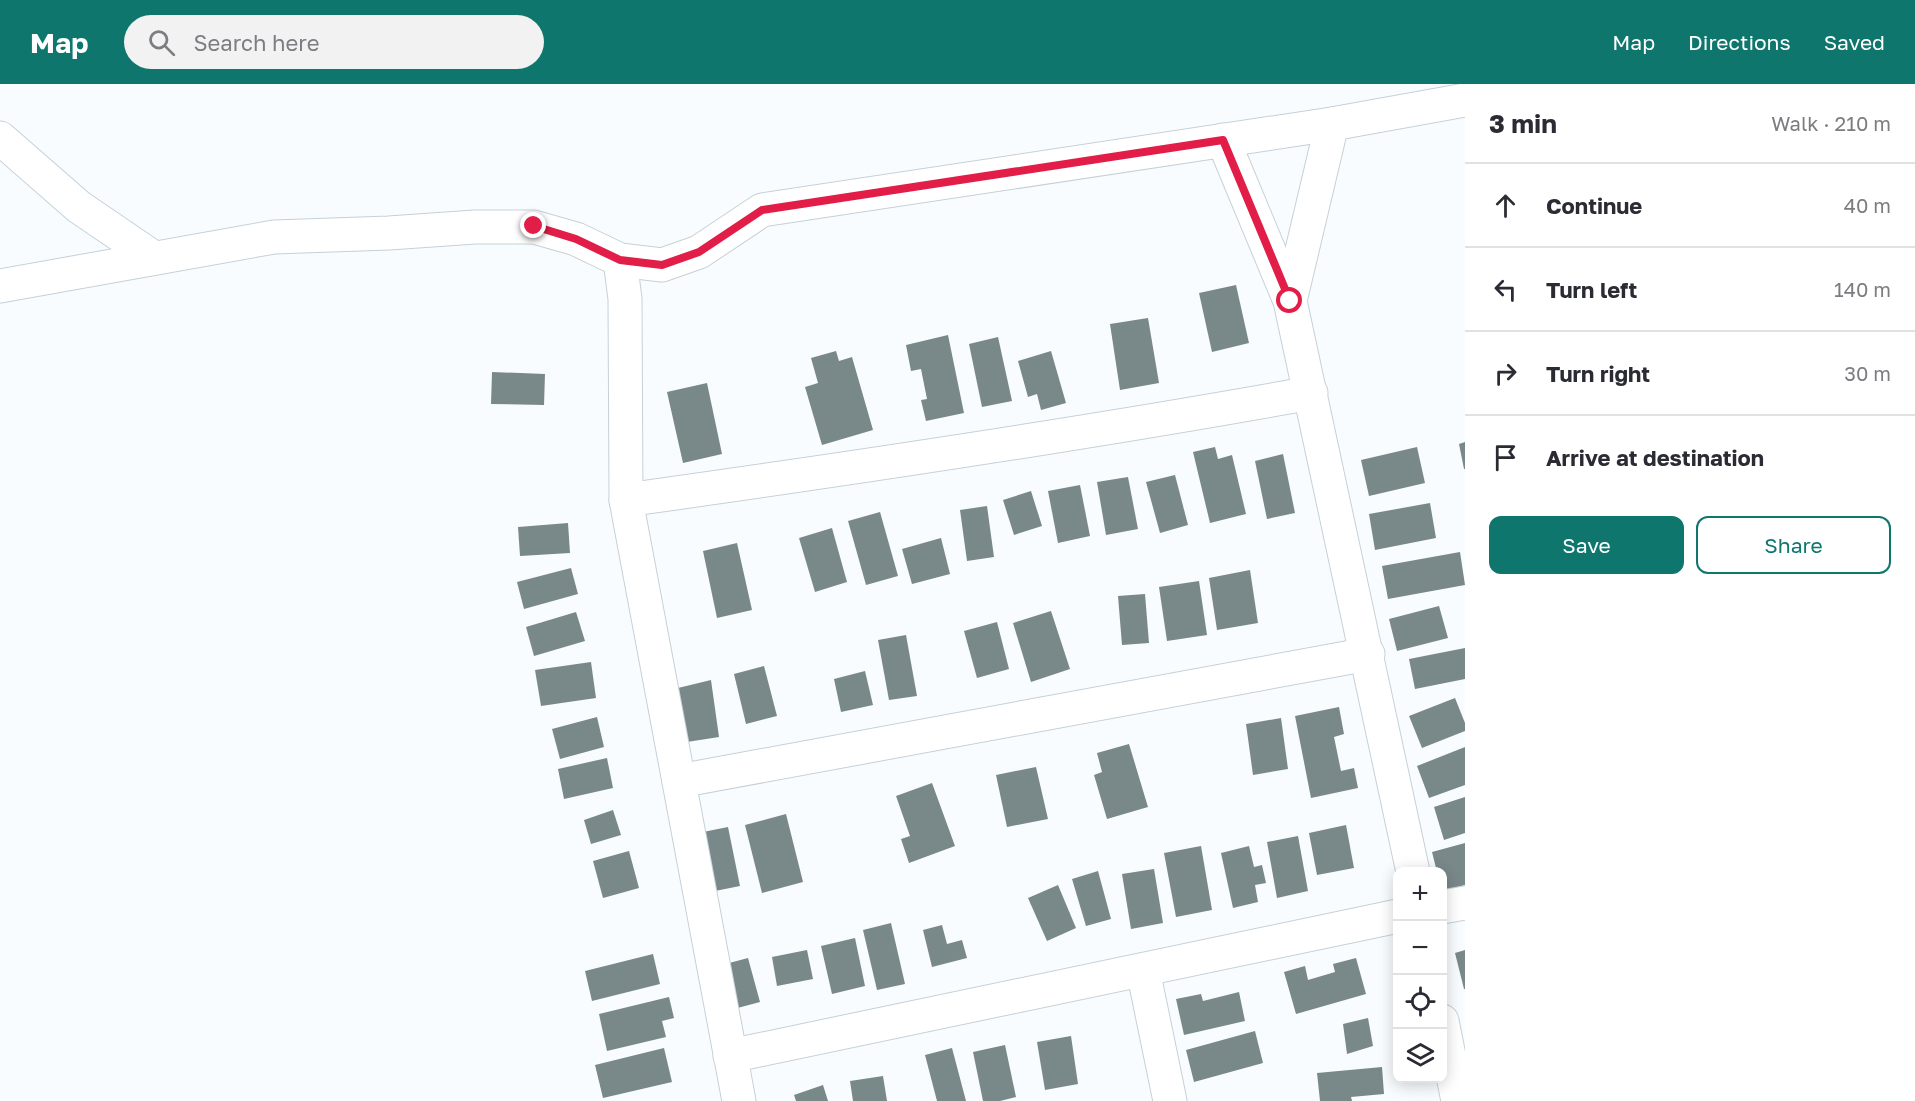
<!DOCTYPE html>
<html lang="en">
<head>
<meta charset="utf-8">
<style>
	:root { --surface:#fff; --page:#f2f2f3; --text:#2b2b33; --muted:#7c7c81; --line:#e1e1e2; --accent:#0f766e }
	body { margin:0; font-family:"Golos Text",sans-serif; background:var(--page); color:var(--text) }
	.controls { position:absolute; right:18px; bottom:18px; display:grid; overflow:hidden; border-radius:12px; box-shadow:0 3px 15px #0003 }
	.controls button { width:54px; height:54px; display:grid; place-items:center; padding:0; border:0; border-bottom:2px solid var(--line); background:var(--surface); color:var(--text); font:30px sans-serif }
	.stop { position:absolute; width:18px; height:18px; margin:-14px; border:4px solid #e11d48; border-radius:50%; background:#fff }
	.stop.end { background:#e11d48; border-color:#fff; box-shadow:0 2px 6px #0008 }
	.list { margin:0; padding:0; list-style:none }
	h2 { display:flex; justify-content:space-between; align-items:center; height:78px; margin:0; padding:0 24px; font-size:26px }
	h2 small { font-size:20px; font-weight:400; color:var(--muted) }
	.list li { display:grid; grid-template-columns:39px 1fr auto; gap:18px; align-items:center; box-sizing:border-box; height:84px; padding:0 24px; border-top:2px solid var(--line) }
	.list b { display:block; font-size:22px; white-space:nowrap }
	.list em { font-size:20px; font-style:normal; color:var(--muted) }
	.actions { display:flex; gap:12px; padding:18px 24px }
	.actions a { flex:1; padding:14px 0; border:2px solid var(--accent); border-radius:12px; text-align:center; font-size:21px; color:var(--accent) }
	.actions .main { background:var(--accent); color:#fff }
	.icon { flex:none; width:33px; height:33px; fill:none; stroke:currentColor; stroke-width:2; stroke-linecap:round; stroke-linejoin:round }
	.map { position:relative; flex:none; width:1465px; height:1017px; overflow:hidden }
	header { display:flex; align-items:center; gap:36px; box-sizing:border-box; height:84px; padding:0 30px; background:var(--accent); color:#fff }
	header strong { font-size:28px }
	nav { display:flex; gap:33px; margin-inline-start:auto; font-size:21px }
	.search { width:420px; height:54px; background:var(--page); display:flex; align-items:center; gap:15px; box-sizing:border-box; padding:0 21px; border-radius:33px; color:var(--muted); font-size:22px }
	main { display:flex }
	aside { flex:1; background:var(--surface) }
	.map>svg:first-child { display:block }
	.building { fill:#798889 }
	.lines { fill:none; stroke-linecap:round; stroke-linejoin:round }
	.minor-casing { stroke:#c4d1d9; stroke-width:35 }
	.minor { stroke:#fff; stroke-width:33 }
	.route { stroke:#e11d48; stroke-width:8 }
</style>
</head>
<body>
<header>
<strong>Map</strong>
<div class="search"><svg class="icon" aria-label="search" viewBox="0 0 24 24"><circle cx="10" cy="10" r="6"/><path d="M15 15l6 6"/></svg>Search here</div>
<nav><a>Map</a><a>Directions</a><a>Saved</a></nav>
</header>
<main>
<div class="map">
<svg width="1465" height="1017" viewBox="0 0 1465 1017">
	<rect width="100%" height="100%" fill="#f9fcfe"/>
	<g class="building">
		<polygon points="1236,201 1249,259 1212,268 1199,209"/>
		<polygon points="1148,234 1159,299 1120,306 1110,240"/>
		<polygon points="948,251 964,329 926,337 921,316 927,315 921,285 911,287 906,261"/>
		<polygon points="998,253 1012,317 982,323 969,260"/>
		<polygon points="836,267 839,277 852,273 873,346 822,361 805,303 818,299 811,274"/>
		<polygon points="1051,267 1066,319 1041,326 1037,310 1028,313 1018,277"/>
		<polygon points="492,288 545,290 544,321 491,320"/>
		<polygon points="707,299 722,370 683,379 667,308"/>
		<polygon points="1465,358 1465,385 1464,385 1459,360"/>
		<polygon points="1215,363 1218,375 1232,371 1246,430 1210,439 1193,368"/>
		<polygon points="1417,363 1425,399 1369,412 1361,376"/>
		<polygon points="1283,370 1295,429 1267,435 1255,377"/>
		<polygon points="1175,391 1188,441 1160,449 1146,398"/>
		<polygon points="1128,393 1138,445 1106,451 1097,398"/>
		<polygon points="1080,401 1090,452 1058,459 1048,407"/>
		<polygon points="1031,407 1042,442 1014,451 1003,416"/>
		<polygon points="1430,419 1436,454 1375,466 1369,430"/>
		<polygon points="987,422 994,473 967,477 960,426"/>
		<polygon points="880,428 898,492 866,501 848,437"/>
		<polygon points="568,439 570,469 520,472 518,443"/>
		<polygon points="832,444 847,498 815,508 799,454"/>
		<polygon points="941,454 950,490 912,500 902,465"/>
		<polygon points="737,459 752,526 717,534 703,467"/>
		<polygon points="1460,468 1465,501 1388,515 1382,482"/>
		<polygon points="571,484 578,510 524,525 517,498"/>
		<polygon points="1250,486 1258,539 1217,546 1209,494"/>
		<polygon points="1199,497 1207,551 1167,557 1159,503"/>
		<polygon points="1145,510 1149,559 1122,561 1118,512"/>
		<polygon points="1439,522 1448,554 1397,567 1389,535"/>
		<polygon points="1051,527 1070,585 1031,598 1013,539"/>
		<polygon points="576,528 585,557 534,572 526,543"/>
		<polygon points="997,538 1009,585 977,594 964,547"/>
		<polygon points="906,551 917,612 889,616 878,556"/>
		<polygon points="1465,564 1465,595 1415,605 1409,575"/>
		<polygon points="591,578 596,614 541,622 535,586"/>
		<polygon points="764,582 777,632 746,640 734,590"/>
		<polygon points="865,587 873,621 841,628 834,595"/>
		<polygon points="711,596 719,653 687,658 678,604"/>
		<polygon points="1455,614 1465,639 1465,647 1422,664 1409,632"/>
		<polygon points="1339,623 1344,650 1334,653 1341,687 1354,684 1358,704 1311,714 1295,632"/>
		<polygon points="597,633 604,663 560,675 552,645"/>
		<polygon points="1281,634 1288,685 1253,691 1246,640"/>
		<polygon points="1129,660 1148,723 1107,735 1094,691 1102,688 1097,669"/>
		<polygon points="1465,663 1465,701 1429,714 1417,682"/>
		<polygon points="607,674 613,704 564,715 558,685"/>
		<polygon points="1036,683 1048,735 1007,743 996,691"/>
		<polygon points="932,699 955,762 909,779 901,755 910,752 896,712"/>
		<polygon points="1465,713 1465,749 1444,756 1434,723"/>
		<polygon points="613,726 621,751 591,760 584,736"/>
		<polygon points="786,730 803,798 762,809 745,741"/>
		<polygon points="1346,741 1354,784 1317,791 1309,749"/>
		<polygon points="728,743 740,802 710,808 698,749"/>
		<polygon points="1298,752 1308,807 1277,814 1267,758"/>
		<polygon points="1465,759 1465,801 1442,807 1442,788 1437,788 1432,768"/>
		<polygon points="1201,762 1212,826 1176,833 1164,769"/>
		<polygon points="1249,762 1254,783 1262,781 1266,799 1255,801 1258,818 1233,824 1221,769"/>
		<polygon points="629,767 639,804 603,814 593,777"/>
		<polygon points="1154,785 1163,839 1131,845 1122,790"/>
		<polygon points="1098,787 1111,835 1086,842 1072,795"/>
		<polygon points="1058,801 1076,844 1047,857 1028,814"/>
		<polygon points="891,839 905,900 877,906 863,846"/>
		<polygon points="942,841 947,860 962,856 967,874 932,883 923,846"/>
		<polygon points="855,854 865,902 832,910 821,862"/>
		<polygon points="807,866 813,895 777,902 772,873"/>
		<polygon points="1465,866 1465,905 1464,905 1455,869"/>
		<polygon points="653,870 660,900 592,917 585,887"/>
		<polygon points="748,874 760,918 730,926 718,882"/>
		<polygon points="1356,874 1366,910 1296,930 1284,888 1305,882 1308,896 1335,888 1333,880"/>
		<polygon points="1239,908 1245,937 1184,951 1176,915 1201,910 1203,917"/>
		<polygon points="669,913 674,934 662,937 666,953 607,967 599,930"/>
		<polygon points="1368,934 1373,962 1347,970 1343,940"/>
		<polygon points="1255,947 1263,979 1194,998 1186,966"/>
		<polygon points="1071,952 1078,1000 1045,1006 1037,958"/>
		<polygon points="1005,961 1016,1013 1000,1017 983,1017 973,968"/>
		<polygon points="664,964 672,998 603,1014 595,981"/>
		<polygon points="952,964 966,1017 937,1017 925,971"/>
		<polygon points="1382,983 1384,1010 1351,1013 1352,1017 1320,1017 1317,989"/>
		<polygon points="883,992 887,1017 853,1017 850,997"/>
		<polygon points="823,1001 828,1017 796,1017 794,1011"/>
	</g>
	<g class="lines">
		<defs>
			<g id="minor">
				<polyline points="0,54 79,123 154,174"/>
				<polyline points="1223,56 1290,217 1413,788"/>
				<polyline points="620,176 625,215 626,416 739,1017"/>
				<polyline points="0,202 274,153 389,149 475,143 534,143 576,155 620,176 662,181 699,168 762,126 1332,40 1465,16"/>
				<polyline points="1290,217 1332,40"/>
				<path d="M626 416C855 384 1084 350 1311 309"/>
				<polyline points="679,697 1368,570"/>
				<polyline points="1442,823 1465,819"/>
				<polyline points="1143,886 1170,1017"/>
				<polyline points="1442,937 1458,1017"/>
				<polyline points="730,972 1398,832"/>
			</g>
		</defs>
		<use href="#minor" class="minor-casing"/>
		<use href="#minor" class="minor"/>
	</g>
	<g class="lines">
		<polyline class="route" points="534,142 576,155 620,176 662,181 699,168 762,126 1223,56 1290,217"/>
	</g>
</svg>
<div class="controls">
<button>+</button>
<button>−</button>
<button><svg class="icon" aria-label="locate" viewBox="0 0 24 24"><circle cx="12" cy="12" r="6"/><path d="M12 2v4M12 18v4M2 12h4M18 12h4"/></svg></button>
<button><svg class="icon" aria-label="layers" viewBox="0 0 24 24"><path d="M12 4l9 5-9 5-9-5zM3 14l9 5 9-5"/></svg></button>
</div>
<div class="stop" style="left:1290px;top:217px"></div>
<div class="stop end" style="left:534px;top:142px"></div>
</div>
<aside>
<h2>3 min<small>Walk · 210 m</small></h2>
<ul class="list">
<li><svg class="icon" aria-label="ahead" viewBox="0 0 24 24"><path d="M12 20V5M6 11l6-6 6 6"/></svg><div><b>Continue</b></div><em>40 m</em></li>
<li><svg class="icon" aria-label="left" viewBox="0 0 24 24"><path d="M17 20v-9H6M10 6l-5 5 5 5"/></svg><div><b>Turn left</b></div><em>140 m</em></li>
<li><svg class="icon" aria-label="right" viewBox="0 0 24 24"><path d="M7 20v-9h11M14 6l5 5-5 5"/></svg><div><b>Turn right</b></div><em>30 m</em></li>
<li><svg class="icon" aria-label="arrive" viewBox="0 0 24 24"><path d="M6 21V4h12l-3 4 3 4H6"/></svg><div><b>Arrive at destination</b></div></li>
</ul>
<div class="actions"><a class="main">Save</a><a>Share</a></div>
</aside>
</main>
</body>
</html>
